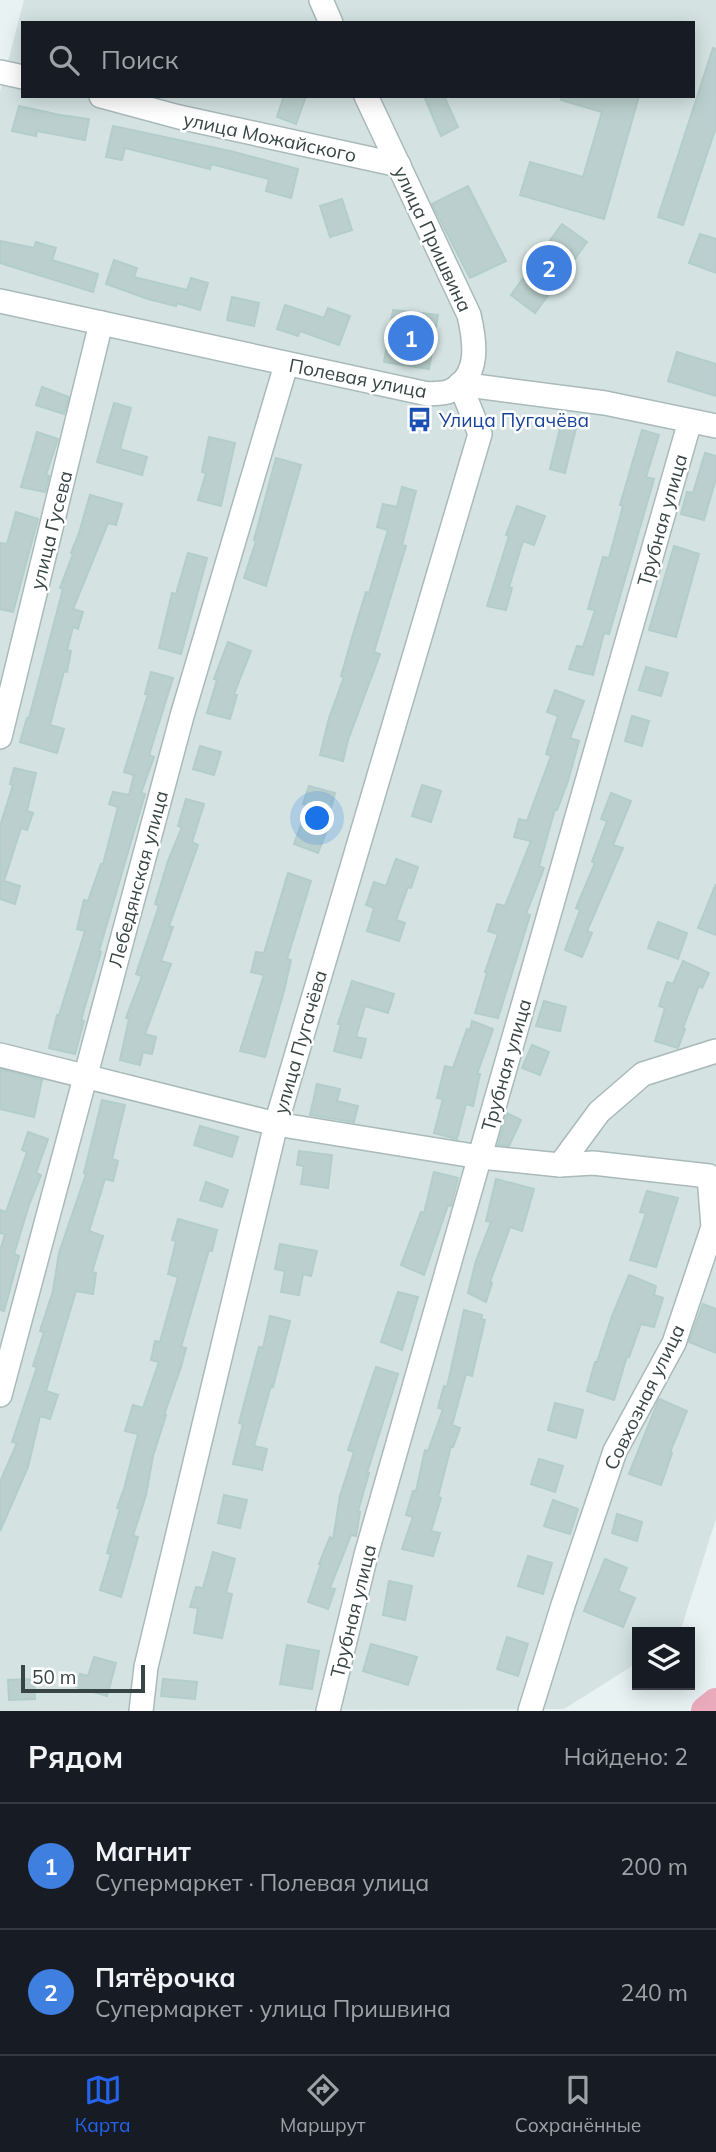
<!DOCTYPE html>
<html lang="ru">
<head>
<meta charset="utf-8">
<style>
	:root { --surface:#171b24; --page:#242831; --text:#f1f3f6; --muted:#9ea1a6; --line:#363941; --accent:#2563eb }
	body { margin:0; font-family:Mulish,sans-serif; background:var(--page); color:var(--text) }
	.controls { position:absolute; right:21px; bottom:21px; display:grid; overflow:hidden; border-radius:0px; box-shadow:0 4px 18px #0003 }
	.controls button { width:63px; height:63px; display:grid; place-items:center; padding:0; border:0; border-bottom:2px solid var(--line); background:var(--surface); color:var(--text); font:35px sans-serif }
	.scale { position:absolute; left:21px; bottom:18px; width:124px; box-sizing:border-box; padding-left:7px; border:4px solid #374544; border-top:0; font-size:19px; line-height:24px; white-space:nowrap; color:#374544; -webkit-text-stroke:5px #fff; paint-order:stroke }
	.you { position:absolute; left:318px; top:819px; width:24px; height:24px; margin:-18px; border:5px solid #fff; border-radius:50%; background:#1a73e8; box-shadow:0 0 0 10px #1a73e833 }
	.badge { display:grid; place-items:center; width:46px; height:46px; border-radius:50%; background:var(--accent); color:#fff; font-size:23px; font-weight:700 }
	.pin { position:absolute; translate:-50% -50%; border:4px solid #fff; box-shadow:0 2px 7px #0006 }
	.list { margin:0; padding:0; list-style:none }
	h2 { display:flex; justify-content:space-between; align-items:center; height:91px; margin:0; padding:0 28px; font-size:30px }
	h2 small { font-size:23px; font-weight:400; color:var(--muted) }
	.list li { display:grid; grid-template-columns:46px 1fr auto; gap:21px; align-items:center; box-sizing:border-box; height:126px; padding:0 28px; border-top:2px solid var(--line) }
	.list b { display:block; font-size:26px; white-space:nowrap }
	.list p { margin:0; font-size:23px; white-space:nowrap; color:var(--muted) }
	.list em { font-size:23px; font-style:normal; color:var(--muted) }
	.icon { flex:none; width:38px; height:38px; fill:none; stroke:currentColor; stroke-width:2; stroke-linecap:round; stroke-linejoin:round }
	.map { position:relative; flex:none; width:716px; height:1711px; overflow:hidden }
	.search { position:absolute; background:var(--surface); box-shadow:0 4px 18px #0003; left:21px; right:21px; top:21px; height:77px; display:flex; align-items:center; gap:18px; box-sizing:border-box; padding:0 24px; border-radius:0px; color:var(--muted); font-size:26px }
	.sheet { height:343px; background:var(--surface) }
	nav { display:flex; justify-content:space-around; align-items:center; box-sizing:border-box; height:98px; border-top:2px solid var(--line); background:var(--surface); font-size:19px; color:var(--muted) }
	nav a { display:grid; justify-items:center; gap:4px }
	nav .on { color:var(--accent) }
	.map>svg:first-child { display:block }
	.residential { fill:#d4e3e2; fill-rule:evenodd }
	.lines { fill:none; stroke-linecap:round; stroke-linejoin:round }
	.river { stroke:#e9aabc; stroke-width:30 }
	.building { fill:#bbd0ce; stroke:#b2cdcb; stroke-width:2 }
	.minor-casing { stroke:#a8bab9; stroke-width:26 }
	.minor { stroke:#fff; stroke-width:23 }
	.labels { text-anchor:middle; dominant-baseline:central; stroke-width:5; stroke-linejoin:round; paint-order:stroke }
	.street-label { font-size:19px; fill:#374544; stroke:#fff }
	.transit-label { font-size:19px; fill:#164399; stroke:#fff; text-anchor:start }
</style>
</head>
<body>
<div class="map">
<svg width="716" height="1711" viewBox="0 0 716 1711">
	<rect width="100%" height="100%" fill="#e8f2f2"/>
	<path class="residential" d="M24 0H716V1519L680 1632H637V1663L564 1709 0 1711V92ZM23 23H693V96H23Z"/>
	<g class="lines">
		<polyline class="river" points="706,1711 716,1703"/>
	</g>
	<g class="building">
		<polygon points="713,48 716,49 716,127 683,225 658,217"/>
		<polygon points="284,96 306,96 296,124 277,117"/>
		<polygon points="424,96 444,96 458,127 441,136"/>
		<polygon points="562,96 639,96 604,219 520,195 530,162 583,177 602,112 561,100"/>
		<polygon points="19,106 60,115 89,119 85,140 37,131 36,136 12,131"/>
		<polygon points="113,126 230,151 298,169 291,198 266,191 269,179 211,164 210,169 125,148 122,160 106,157"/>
		<polygon points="468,186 506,261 470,278 432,204"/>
		<polygon points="342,199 352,230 330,237 320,206"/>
		<polygon points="562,224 587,242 535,313 511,295"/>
		<polygon points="700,234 716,239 716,273 689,263"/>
		<polygon points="0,241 34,248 36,242 56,248 52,260 98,274 93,292 0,263"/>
		<polygon points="114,260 137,268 134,277 187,290 191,278 208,283 200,310 177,303 176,306 148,299 106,284"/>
		<polygon points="232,297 259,303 254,326 227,320"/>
		<polygon points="285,305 324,318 328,308 350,316 339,345 300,331 298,336 277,329"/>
		<polygon points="393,310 438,315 429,369 384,362"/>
		<polygon points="677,352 716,364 716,396 668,381"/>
		<polygon points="42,387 69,397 64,414 36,405"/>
		<polygon points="114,403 131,408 120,449 147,457 142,475 97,462"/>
		<polygon points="562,420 577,424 565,473 550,469"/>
		<polygon points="642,430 659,435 646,477 654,479 609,634 604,633 593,675 569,669 577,646 583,647 595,610 588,609 603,557 609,558 623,506 620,505"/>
		<polygon points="37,432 58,439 46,475 49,476 45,492 21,487"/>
		<polygon points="209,437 235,443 221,506 198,500 206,473 202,472"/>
		<polygon points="705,453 716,456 716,478 704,520 681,514 687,492 693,493"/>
		<polygon points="276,458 301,465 266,586 244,578 256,541 254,540"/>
		<polygon points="402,487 416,491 402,545 406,546 374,652 380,654 348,740 343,761 320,755 329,718 344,677 341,676 354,631 366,592 369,593 388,530 377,527 383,504 397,507"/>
		<polygon points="90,495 122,504 116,525 108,523 73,609 83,612 78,629 73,627 67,650 71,651 67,672 64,671 50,725 64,729 57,753 20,742 27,718 29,718 63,589 60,588 73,554 71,553 79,533"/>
		<polygon points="517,506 545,516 534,545 523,541 509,587 512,588 506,610 487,606 509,536 506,535"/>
		<polygon points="16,512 38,519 13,612 0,609 0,543 7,544"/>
		<polygon points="674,546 699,554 676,637 649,630"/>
		<polygon points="188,553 207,558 181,654 159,648 172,593 176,594"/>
		<polygon points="228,642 251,651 234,694 237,695 230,719 207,713 217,680 214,679"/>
		<polygon points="646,667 668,673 661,696 639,690"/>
		<polygon points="151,672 173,678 149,755 154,757 141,793 145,794 99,951 101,952 81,1020 84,1021 75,1054 49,1048 57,1015 59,1015 85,931 77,929 84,900 88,901 101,864 103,864 118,807 109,804 113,792 129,795 134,775 124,772 148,694 145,694"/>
		<polygon points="555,690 584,701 570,738 579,741 568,781 557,810 555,809 539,866 544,868 526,914 530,915 498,1018 475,1013 487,973 485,972 498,934 488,931 497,904 505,906 531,841 514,837 519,819 527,821 551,756 546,754 558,716 547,712"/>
		<polygon points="632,716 649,721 642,746 625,741"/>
		<polygon points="200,746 221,752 214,775 193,769"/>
		<polygon points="14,768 36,773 27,811 33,813 27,830 21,828 4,881 20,886 15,904 0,899 0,826 13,785 10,784"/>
		<polygon points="422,785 441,791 431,822 412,816"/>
		<polygon points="309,786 335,793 325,830 327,830 318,853 294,844 308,805 303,804"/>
		<polygon points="611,793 631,801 613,845 623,848 587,931 592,933 582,957 565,950 580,910 576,908 595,863 592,862 607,821 601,819"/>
		<polygon points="186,799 204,804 192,842 198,845 169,926 173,927 161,961 171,964 145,1034 156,1037 152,1054 143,1052 140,1065 120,1060 129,1019 126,1018 142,976 136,974 159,906 155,904 168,861 182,827 178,826"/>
		<polygon points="396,859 418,867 411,888 408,887 396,920 405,923 399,941 367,931 374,908 366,905 374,882 386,886"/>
		<polygon points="288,873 311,881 287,959 291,960 285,987 265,1057 240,1051 264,975 251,972 256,952 264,953"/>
		<polygon points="716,884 716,935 698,928"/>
		<polygon points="658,922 687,933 678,959 648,948"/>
		<polygon points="683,961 709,973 702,988 699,986 683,1028 685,1029 678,1048 655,1041 665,1008 659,1006 667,982 673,984"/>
		<polygon points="352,981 394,994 388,1013 365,1006 356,1037 366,1039 361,1058 334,1051 341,1024 338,1024"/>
		<polygon points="544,1001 566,1007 560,1031 536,1026"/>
		<polygon points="472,1021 493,1029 477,1074 480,1074 473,1106 466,1104 457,1139 434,1133 443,1099 437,1098 445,1066 453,1068 467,1029 470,1030"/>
		<polygon points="532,1045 549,1052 540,1075 522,1068"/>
		<polygon points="0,1069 42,1080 34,1117 0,1109"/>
		<polygon points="317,1084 340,1089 337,1101 358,1106 354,1122 310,1115"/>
		<polygon points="102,1100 125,1105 112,1159 118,1161 113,1181 105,1179 89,1231 103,1236 92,1272 96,1273 93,1294 76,1291 46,1391 58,1395 50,1419 40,1416 28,1467 0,1531 0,1482 17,1443 12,1442 37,1367 33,1366 44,1332 40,1331 53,1291 59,1253 86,1174 84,1173"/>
		<polygon points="507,1113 521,1120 509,1146 498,1145"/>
		<polygon points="200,1126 238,1137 232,1157 194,1145"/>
		<polygon points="28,1132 48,1139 36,1173 41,1175 29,1205 14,1254 19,1256 4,1311 0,1310 0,1251 5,1234 0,1233 0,1210 6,1212 27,1152 22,1150"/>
		<polygon points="299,1151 332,1155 328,1188 301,1184 304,1166 297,1165"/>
		<polygon points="434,1172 458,1178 451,1206 448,1205 424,1275 401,1265 421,1212 424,1213"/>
		<polygon points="496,1179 534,1189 522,1231 510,1227 490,1282 492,1283 486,1302 468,1293 476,1261 491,1222 486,1221"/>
		<polygon points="206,1182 228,1190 222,1207 200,1200"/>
		<polygon points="647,1191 678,1198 656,1267 630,1260 646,1213 640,1212"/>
		<polygon points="178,1219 217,1230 212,1251 209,1250 181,1347 186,1348 181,1367 164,1415 166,1415 153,1456 146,1495 133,1536 138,1537 121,1597 100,1590 111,1554 107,1553 120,1509 117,1508 124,1489 138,1434 125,1431 133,1405 143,1408 159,1362 151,1360 155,1341 160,1342 178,1277 168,1274 176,1241 172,1240"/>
		<polygon points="280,1244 317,1251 311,1276 303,1274 299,1295 281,1292 285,1271 275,1269"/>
		<polygon points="629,1275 656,1286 654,1295 663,1298 654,1327 641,1324 629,1357 627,1356 614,1400 587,1391 595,1362 597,1362 612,1316"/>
		<polygon points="398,1292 418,1297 402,1350 381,1342"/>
		<polygon points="703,1304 716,1309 716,1353 689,1342"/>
		<polygon points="464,1310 482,1315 481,1319 485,1320 472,1376 466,1374 452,1425 460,1428 453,1447 451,1446 438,1497 441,1498 431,1531 440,1533 433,1556 402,1549 413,1517 406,1515 413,1491 416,1491 425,1450 428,1451 443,1409 438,1408 444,1386 447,1387"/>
		<polygon points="270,1316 290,1321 273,1387 271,1386 254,1446 267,1449 262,1470 233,1464 243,1424 239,1423 259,1347 263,1348"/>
		<polygon points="376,1367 398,1374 367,1473 369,1473 358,1511 360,1512 356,1536 351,1535 330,1588 335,1589 328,1609 308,1602 321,1564 319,1564 330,1537 333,1539 340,1496 354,1452 348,1450"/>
		<polygon points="659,1399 687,1411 670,1452 672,1453 661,1485 629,1474"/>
		<polygon points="555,1403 583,1410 576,1438 548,1430"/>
		<polygon points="539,1459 563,1466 555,1492 531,1484"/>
		<polygon points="224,1495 247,1500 240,1528 218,1523"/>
		<polygon points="553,1500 578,1509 570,1534 544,1526"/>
		<polygon points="617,1514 642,1522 637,1541 612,1533"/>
		<polygon points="213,1552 235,1559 226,1593 232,1594 222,1638 194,1633 198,1608 190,1607 196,1587 203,1588"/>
		<polygon points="528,1556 552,1563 543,1594 518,1586"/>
		<polygon points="605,1559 627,1568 618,1591 635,1598 623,1627 584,1611"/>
		<polygon points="389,1581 412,1586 405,1620 383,1615"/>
		<polygon points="507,1637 528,1644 518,1676 497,1669"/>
		<polygon points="371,1644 417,1657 408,1685 363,1671"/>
		<polygon points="287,1645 319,1651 312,1689 280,1684"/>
		<polygon points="94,1657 116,1663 107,1696 76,1687 80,1674 88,1676"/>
		<polygon points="34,1679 35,1699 9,1700 8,1680"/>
		<polygon points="163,1679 197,1682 195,1699 161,1696"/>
	</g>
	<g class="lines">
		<defs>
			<g id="minor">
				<polyline points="321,0 331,23"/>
				<polyline points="0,72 23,77"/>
				<polyline points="101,96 179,117 399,165"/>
				<path d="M0 301 428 394C435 393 444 394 450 391 481 377 475 341 469 315L366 96"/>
				<polyline points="460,384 605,403 716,426"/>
				<polyline points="0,737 101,323"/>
				<polyline points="0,1055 276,1124 480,1157 560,1165 593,1163 709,1176 713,1227 674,1343 615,1451 563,1605 530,1711"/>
				<polyline points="560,1165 599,1112 643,1074 716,1051"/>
				<polyline points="0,1395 182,716 286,365"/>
				<polyline points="141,1711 146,1667 276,1124 480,434 460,384"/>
				<polyline points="328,1711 366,1555 690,421"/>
			</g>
		</defs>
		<use href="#minor" class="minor-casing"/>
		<use href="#minor" class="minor"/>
	</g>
	<defs>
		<symbol id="bus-bare" viewBox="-9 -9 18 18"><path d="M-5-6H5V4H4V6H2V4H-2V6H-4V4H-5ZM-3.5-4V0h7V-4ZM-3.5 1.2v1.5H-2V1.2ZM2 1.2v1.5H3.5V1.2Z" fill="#1a4fb4" stroke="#fff" stroke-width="2.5" paint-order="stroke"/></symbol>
	</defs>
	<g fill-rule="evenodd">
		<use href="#bus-bare" x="402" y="402" width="35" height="35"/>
	</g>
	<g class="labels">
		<g class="street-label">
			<text transform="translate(270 137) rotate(12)">улица Можайского</text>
			<text transform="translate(433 239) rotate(65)">улица Пришвина</text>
			<text transform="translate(358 378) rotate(11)">Полевая улица</text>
			<text transform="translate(662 520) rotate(-74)">Трубная улица</text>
			<text transform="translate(51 530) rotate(-76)">улица Гусева</text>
			<text transform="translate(138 879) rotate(-75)">Лебедянская улица</text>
			<text transform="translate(300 1042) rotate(-74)">улица Пугачёва</text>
			<text transform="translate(506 1065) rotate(-74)">Трубная улица</text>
			<text transform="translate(644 1397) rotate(-64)">Совхозная улица</text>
			<text transform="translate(353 1611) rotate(-76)">Трубная улица</text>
		</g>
		<g class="transit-label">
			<text x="439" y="420">Улица Пугачёва</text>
		</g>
	</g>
</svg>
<div class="controls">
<button><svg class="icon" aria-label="layers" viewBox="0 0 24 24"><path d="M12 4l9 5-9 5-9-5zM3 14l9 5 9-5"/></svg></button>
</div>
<div class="scale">50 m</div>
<div class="you"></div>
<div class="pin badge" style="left:411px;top:338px;background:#3f7fe0">1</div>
<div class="pin badge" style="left:549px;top:268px;background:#3f7fe0">2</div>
<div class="search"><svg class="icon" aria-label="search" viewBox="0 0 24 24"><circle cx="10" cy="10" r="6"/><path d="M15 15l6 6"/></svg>Поиск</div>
</div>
<section class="sheet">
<h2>Рядом<small>Найдено: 2</small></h2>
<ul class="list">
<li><span class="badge" style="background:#3f7fe0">1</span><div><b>Магнит</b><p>Супермаркет · Полевая улица</p></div><em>200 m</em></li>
<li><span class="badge" style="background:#3f7fe0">2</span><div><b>Пятёрочка</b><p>Супермаркет · улица Пришвина</p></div><em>240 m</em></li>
</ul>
</section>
<nav>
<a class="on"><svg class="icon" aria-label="map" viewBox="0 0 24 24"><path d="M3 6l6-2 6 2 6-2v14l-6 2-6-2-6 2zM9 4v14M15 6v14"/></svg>Карта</a>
<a><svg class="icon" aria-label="directions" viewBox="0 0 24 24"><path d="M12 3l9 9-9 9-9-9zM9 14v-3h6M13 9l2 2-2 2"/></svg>Маршрут</a>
<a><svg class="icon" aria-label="saved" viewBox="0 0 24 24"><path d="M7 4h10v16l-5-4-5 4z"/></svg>Сохранённые</a>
</nav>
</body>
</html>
